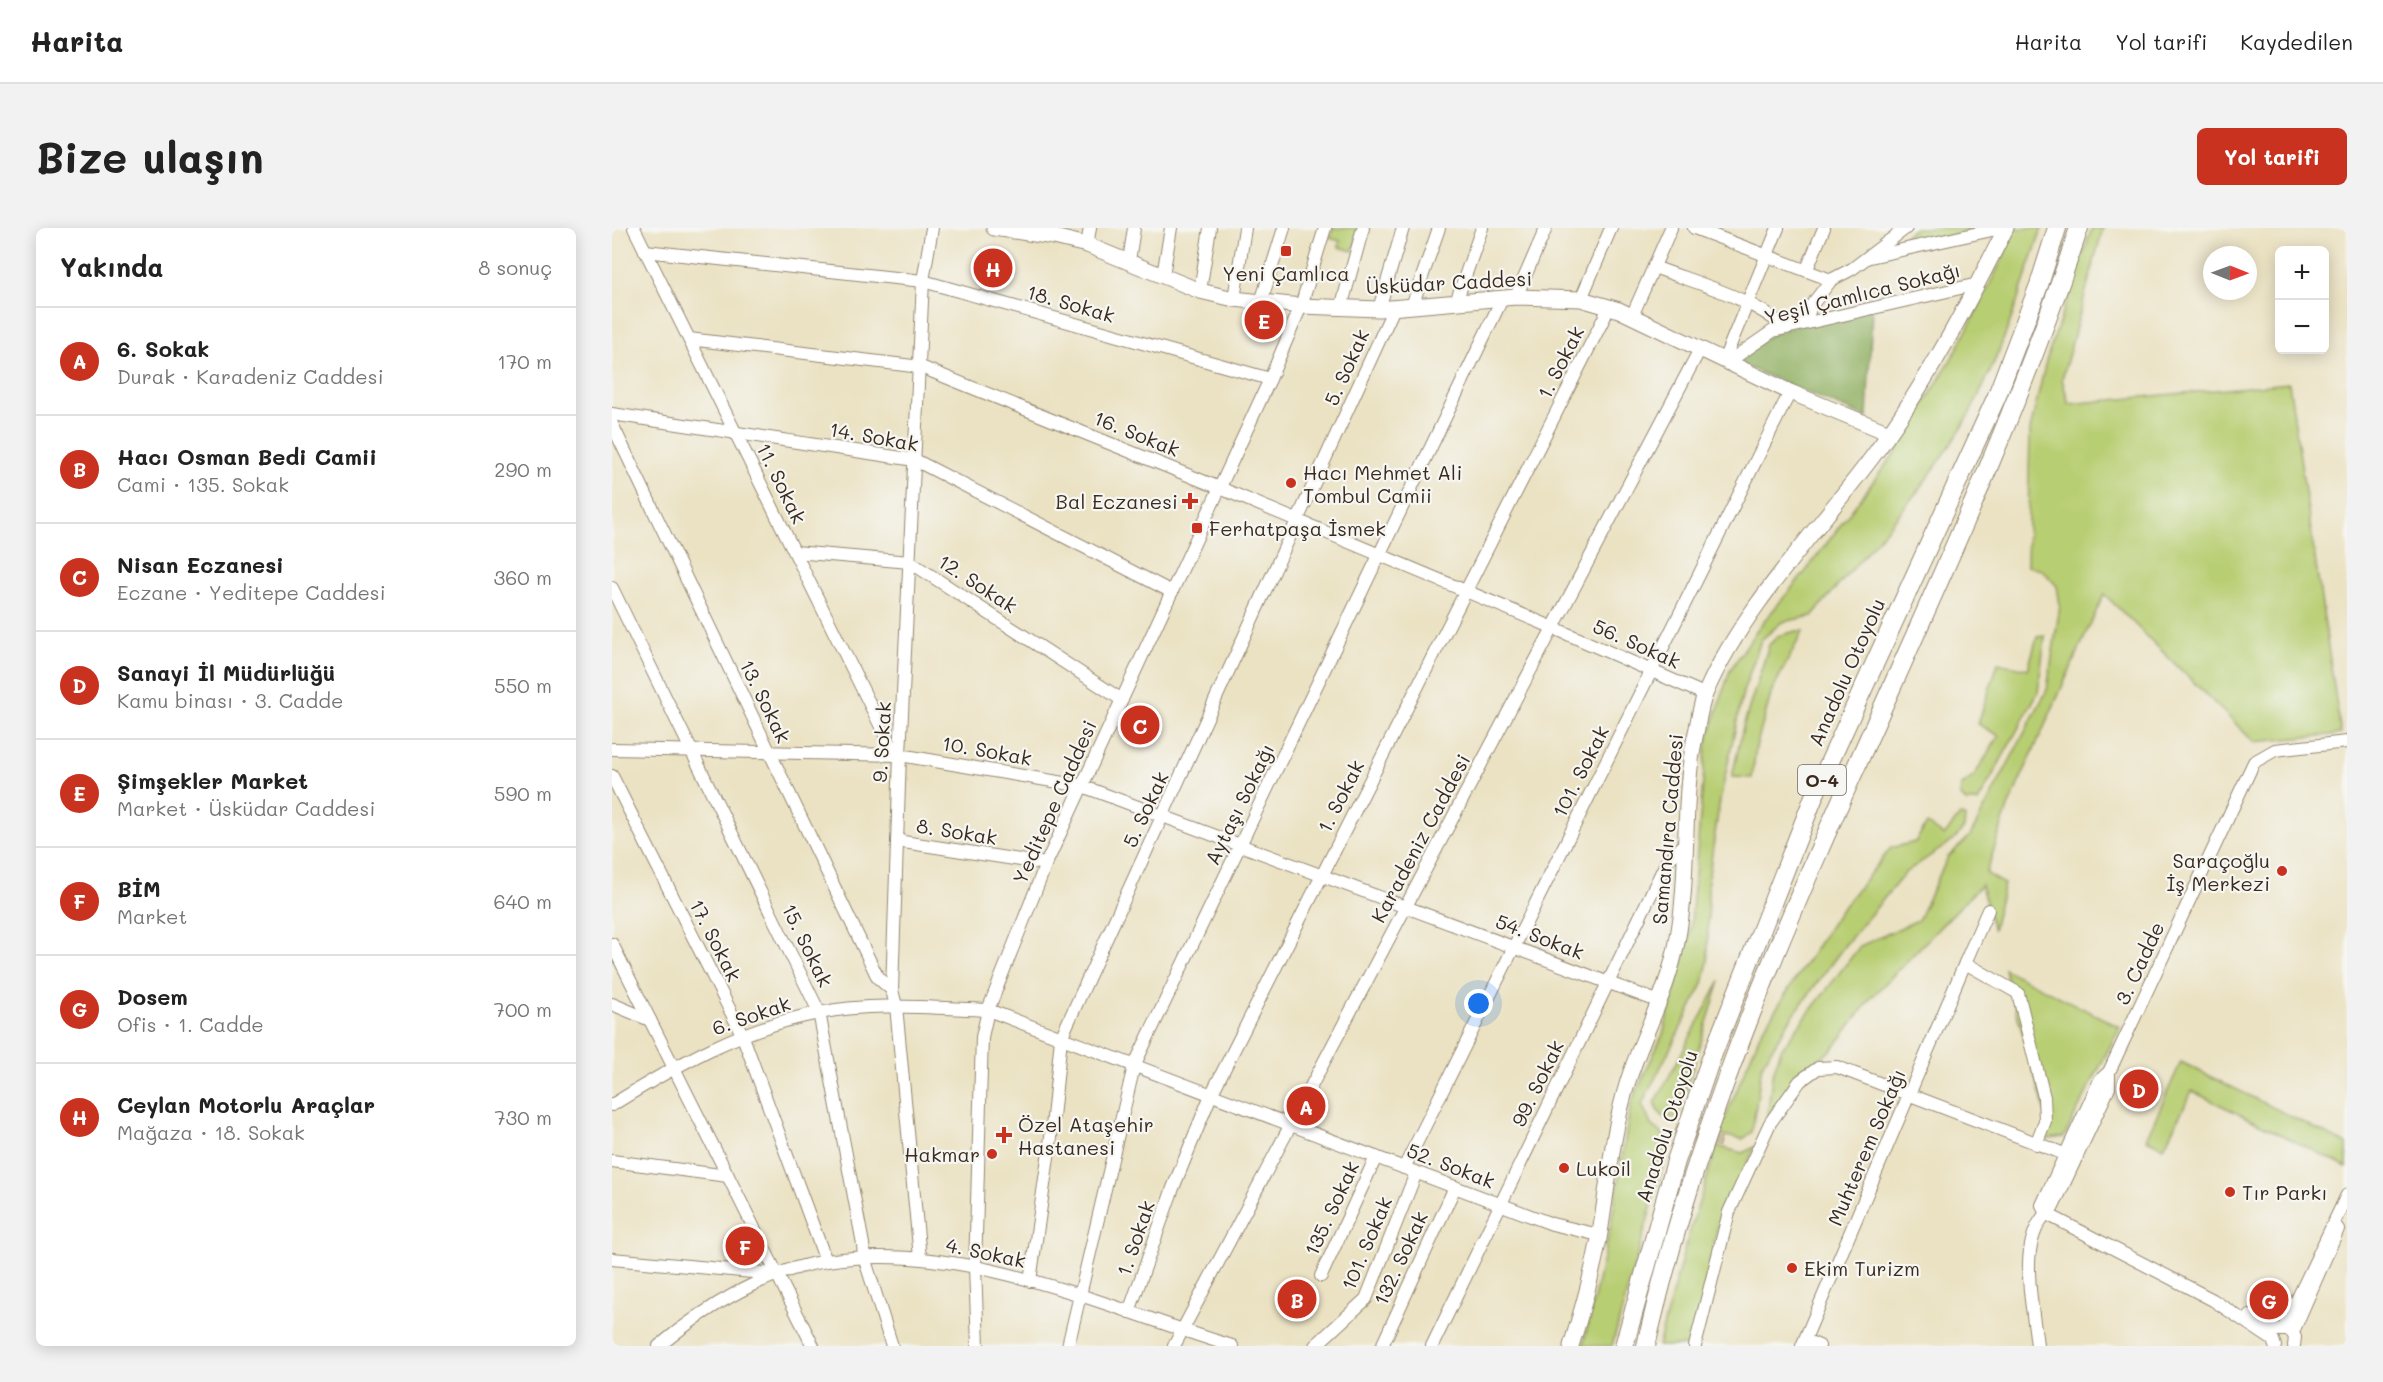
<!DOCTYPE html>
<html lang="tr">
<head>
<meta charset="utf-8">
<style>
	:root { --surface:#fff; --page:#f2f2f2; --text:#222; --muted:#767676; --line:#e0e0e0; --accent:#c8321e }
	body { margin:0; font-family:Mali,sans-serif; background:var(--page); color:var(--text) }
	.controls { position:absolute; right:18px; top:18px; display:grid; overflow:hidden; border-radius:9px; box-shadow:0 3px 15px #0003 }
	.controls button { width:54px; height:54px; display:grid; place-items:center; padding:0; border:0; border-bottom:2px solid var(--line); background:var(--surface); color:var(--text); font:30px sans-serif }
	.compass { position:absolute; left:1591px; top:18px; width:54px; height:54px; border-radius:50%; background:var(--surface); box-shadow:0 3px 15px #0003; rotate:91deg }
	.you { position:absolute; left:867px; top:776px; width:21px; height:21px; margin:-15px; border:4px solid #fff; border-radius:50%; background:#1a73e8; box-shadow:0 0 0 9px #1a73e833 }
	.badge { display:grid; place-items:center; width:39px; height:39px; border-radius:50%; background:var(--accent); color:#fff; font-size:20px; font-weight:700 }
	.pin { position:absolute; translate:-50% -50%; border:3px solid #fff; box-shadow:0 2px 6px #0006 }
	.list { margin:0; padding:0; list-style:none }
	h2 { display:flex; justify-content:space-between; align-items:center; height:78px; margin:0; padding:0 24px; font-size:26px }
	h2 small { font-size:20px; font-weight:400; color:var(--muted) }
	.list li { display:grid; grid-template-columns:39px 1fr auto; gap:18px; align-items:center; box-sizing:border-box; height:108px; padding:0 24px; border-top:2px solid var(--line) }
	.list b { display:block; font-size:22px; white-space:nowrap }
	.list p { margin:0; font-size:20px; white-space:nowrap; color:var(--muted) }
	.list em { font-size:20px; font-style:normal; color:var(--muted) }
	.map { position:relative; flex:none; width:1735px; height:1118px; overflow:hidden; border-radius:9px }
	header { display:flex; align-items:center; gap:36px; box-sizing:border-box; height:84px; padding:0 30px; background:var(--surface); border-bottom:2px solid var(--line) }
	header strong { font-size:28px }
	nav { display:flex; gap:33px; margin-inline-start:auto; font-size:21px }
	.intro { display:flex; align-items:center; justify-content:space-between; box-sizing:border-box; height:144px; padding:0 36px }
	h1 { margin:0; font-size:42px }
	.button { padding:15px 27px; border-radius:9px; background:var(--accent); color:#fff; font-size:21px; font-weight:700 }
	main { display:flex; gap:36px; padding:0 36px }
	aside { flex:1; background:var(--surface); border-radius:9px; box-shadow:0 3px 15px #0003 }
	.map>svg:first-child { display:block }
	.green { fill:#b8ce72; stroke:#7a7c48; stroke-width:1.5 }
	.forest { fill:#92b164; stroke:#666e41; stroke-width:1.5 }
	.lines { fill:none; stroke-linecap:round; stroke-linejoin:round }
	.minor-tunnel { stroke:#c8bda2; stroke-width:12; stroke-dasharray:12 6; stroke-linecap:butt }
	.minor-casing { stroke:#938670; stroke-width:14 }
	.major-casing { stroke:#938670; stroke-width:17 }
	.highway-casing { stroke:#938670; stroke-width:20 }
	.minor { stroke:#fff; stroke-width:12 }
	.major { stroke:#fff; stroke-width:15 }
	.highway { stroke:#fff; stroke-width:18 }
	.poi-dot { fill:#c8321e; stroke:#f6f6f2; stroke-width:2 }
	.labels { text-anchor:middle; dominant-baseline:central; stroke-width:4.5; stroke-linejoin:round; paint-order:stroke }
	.shield { fill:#f6f6f2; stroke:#73675e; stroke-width:1.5 }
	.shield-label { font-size:18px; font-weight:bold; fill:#3b2a1e }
	.poi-label { font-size:20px; fill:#3b2a1e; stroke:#f6f6f2; text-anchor:start }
	.street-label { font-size:20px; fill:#3b2a1e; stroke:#f6f6f2 }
</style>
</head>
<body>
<header>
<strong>Harita</strong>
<nav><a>Harita</a><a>Yol tarifi</a><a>Kaydedilen</a></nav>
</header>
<div class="intro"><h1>Bize ulaşın</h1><a class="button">Yol tarifi</a></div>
<main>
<aside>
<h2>Yakında<small>8 sonuç</small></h2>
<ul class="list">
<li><span class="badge">A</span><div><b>6. Sokak</b><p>Durak · Karadeniz Caddesi</p></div><em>170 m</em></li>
<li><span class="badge">B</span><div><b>Hacı Osman Bedi Camii</b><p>Cami · 135. Sokak</p></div><em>290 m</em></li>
<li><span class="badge">C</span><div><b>Nisan Eczanesi</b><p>Eczane · Yeditepe Caddesi</p></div><em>360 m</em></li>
<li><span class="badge">D</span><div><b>Sanayi İl Müdürlüğü</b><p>Kamu binası · 3. Cadde</p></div><em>550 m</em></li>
<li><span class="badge">E</span><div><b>Şimşekler Market</b><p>Market · Üsküdar Caddesi</p></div><em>590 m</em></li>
<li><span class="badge">F</span><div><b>BİM</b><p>Market</p></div><em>640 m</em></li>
<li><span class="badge">G</span><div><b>Dosem</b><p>Ofis · 1. Cadde</p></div><em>700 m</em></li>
<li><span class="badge">H</span><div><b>Ceylan Motorlu Araçlar</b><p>Mağaza · 18. Sokak</p></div><em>730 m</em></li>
</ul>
</aside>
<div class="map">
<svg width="1735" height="1118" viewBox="0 0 1735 1118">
	<rect width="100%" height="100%" fill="#f6f6f2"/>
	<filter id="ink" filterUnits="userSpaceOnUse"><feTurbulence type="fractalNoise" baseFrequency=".0167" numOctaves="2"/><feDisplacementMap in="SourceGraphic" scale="12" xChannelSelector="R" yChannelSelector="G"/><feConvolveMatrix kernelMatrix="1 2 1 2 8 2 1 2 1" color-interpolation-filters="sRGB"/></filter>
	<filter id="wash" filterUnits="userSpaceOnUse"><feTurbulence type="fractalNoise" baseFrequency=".008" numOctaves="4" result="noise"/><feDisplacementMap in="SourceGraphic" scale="24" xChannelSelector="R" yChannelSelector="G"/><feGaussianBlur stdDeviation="1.35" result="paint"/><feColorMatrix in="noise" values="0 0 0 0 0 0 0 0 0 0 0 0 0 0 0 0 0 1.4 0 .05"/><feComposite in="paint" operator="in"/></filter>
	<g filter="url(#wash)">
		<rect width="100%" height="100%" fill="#ebe2c3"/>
		<g class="green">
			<polygon points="721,0 747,0 741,23 727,19 728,13 718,10"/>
			<polygon points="1303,0 1370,0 1272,23"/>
			<path d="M1403 0H1430C1410 59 1392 119 1363 175 1324 252 1255 322 1200 388L1170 394 1149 412 1131 464 1108 572 1096 653V733L1091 756 1030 876 1039 897 1058 912 1000 1118H971L999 996 1019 875 1051 806 1078 707 1094 518 1118 442 1147 399 1194 343 1285 222 1347 118 1392 28Z"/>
			<polygon points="1480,0 1491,0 1450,151 1457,176 1677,155 1729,506 1642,514 1492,366 1396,579 1374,645 1392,656 1381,702 1369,657 1259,770 1220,822 1184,846 1155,891 1160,849 1169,821 1248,718 1306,692 1336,629 1358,608 1435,462 1448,377 1445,358 1430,342 1415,338 1418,202 1434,133"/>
			<polygon points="1184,403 1191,403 1160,463 1144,519 1140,550 1120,549 1131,499 1157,417 1166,408"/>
			<polygon points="1433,408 1426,464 1366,574 1354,574 1348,568 1349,558 1362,548 1387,508 1366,496 1386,435 1416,441 1425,409"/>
			<polygon points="1348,587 1353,588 1352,600 1342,612 1294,644 1233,717 1177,793 1150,837 1140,904 1131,911 1106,907 1149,804 1227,684 1279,620 1303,614 1315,596 1332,608"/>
			<polygon points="1392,741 1508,799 1452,909 1429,912 1436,893"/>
			<polygon points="1108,753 1065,890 1052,889 1045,882 1043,875"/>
			<polygon points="1569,834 1735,916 1735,939 1580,863 1552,919 1534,911"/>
			<polygon points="1105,918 1130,925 1143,919 1105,999 1081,1118 1046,1118 1074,1016"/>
		</g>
		<path class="forest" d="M1260 79 1255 190 1126 135C1144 99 1224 89 1260 79Z"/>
	</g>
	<g filter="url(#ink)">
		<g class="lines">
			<polyline class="minor-tunnel" points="1063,901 1109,914"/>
			<defs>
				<g id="minor">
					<polyline points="22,0 283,527"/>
					<polyline points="1082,0 1219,52"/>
					<polyline points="475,17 478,0"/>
					<polyline points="33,23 311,53 658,151"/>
					<polyline points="1258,29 1389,0"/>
					<polyline points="517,33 522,0"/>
					<path d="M1042 39C1086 56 1137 68 1174 100"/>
					<polyline points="1195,41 1212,0"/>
					<polyline points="551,47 559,0"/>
					<polyline points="588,63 598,0"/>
					<polyline points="904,69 934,0"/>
					<polyline points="622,71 633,0"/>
					<polyline points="969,71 999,0"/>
					<polyline points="649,74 672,0"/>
					<polyline points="844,74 870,0"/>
					<polyline points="800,78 827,0"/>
					<polyline points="729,80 751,0"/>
					<polyline points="767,81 791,0"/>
					<polyline points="1020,88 1059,0"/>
					<polyline points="1193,95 1199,78 1219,52 1240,41 1294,0"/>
					<polyline points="77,111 309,139 608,260 942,400 1092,466"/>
					<polyline points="1112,132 1166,0"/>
					<polyline points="1116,134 1161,103 1366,56"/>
					<polyline points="0,186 303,232 560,364"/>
					<polyline points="0,196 266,750 280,762"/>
					<polyline points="183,324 298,334 510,472"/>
					<polyline points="0,360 207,784 251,1016 252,1029 280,1118"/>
					<polyline points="0,521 288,527 470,558 1048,774"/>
					<polyline points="0,548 130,806 214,1033"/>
					<polyline points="285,613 434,636"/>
					<polyline points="0,716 201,1118"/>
					<polyline points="1353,735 1376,682"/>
					<polyline points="0,776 38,792"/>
					<path d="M0 877C66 836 130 799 207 785 262 774 320 780 376 782L940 996 987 1007"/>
					<polyline points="0,933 116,948"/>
					<polyline points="792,940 1178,164"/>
					<polyline points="308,1030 284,778 280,762 288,527 311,53 320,0"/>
					<polyline points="0,1031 163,1046"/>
					<polyline points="709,1048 764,929"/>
					<polyline points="418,1053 439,909 449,810 782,80"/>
					<polyline points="517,1084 561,960 599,867 997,80"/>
					<polyline points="1638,1088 1667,1102 1678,1102 1683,1109 1682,1118"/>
					<polyline points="1671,1101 1735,967"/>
					<polyline points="1681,1104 1726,1001"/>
					<polyline points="1193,1112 1207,1118"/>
					<path d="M47 1118C94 1079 154 1042 215 1033 352 1012 493 1079 620 1118"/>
					<polyline points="366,1118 363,1040 370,809 376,782 434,636 658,151 689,78 713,0"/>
					<polyline points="456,1118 522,838 890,71"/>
					<polyline points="562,1118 1088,121"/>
					<polyline points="703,1118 754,1071 804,945"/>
					<polyline points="770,1118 843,959"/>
					<polyline points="820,1118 1055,633 1074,615"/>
					<polyline points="1083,1118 1117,984 1158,895 1188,853 1206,840 1225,839 1463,930"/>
					<polyline points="1190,1118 1353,735 1406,765 1432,869 1433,893 1424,916"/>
					<path d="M1425 1118C1421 1075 1402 1009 1441 979L1497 860V844"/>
					<polyline points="1663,1118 1661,1112 1601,1072 1433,985 1430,977 1488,852 1497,844 1642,534 1663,522 1735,514"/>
				</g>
				<g id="major">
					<polyline points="382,0 442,9 475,17 588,63 622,71 689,78 767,81 904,69 969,71 1007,82 1178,164 1277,205"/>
					<path d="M959 1118C970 1083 980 1047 987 1011 996 958 1000 904 1016 853 1031 806 1056 763 1065 714 1079 643 1068 570 1085 500 1087 488 1089 475 1094 464 1130 381 1206 302 1261 228 1314 157 1354 79 1394 0"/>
				</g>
				<g id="highway">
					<polyline points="1012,1118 1064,933 1098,833 1203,566 1384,170 1427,57 1445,0"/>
					<path d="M1034 1118C1123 726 1342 380 1467 0"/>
				</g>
			</defs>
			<use href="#minor" class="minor-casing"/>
			<use href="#major" class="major-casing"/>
			<use href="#highway" class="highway-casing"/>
			<use href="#minor" class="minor"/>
			<use href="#major" class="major"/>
			<use href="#highway" class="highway"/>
		</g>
	</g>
	<g class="poi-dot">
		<rect x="668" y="17" width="12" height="12" rx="3"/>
		<circle cx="679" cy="255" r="6"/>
		<path d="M575 264h6v6h6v6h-6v6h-6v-6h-6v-6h6z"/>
		<rect x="579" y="294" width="12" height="12" rx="3"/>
		<circle cx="1670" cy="643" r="6"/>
		<path d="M389 898h6v6h6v6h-6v6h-6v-6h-6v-6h6z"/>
		<circle cx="380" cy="926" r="6"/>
		<circle cx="952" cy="940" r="6"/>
		<circle cx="1618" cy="964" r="6"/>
		<circle cx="1180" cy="1040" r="6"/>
	</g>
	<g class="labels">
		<rect class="shield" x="1186" y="537" width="48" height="30" rx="4.5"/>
		<g class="shield-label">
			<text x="1210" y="552">O-4</text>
		</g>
		<g class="poi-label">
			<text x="674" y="45" text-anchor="middle">Yeni Çamlıca</text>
			<text x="691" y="244">Hacı Mehmet Ali<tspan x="691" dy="23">Tombul Camii</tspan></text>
			<text x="566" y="273" text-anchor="end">Bal Eczanesi</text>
			<text x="597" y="300">Ferhatpaşa İsmek</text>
			<text x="1658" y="632" text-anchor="end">Saraçoğlu<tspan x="1658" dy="23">İş Merkezi</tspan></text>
			<text x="406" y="896">Özel Ataşehir<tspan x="406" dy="23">Hastanesi</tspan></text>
			<text x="368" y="926" text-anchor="end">Hakmar</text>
			<text x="964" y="940">Lukoil</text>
			<text x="1630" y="964">Tır Parkı</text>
			<text x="1192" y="1040">Ekim Turizm</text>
		</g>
		<g class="street-label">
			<text transform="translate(837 54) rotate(-3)">Üsküdar Caddesi</text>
			<text transform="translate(1250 65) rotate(-14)">Yeşil Çamlıca Sokağı</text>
			<text transform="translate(459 75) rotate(16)">18. Sokak</text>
			<text transform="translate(948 134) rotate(-63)">1. Sokak</text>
			<text transform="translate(734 139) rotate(-66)">5. Sokak</text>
			<text transform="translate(525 205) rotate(22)">16. Sokak</text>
			<text transform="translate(262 208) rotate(10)">14. Sokak</text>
			<text transform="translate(170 255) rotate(64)">11. Sokak</text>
			<text transform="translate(366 355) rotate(33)">12. Sokak</text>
			<text transform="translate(1025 415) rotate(24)">56. Sokak</text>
			<text transform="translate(1234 444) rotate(-66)">Anadolu Otoyolu</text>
			<text transform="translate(154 473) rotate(64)">13. Sokak</text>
			<text transform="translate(269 514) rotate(-87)">9. Sokak</text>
			<text transform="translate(375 522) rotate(10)">10. Sokak</text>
			<text transform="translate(968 543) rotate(-63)">101. Sokak</text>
			<text transform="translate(728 568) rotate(-63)">1. Sokak</text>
			<text transform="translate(442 574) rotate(-66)">Yeditepe Caddesi</text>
			<text transform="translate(627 576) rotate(-64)">Aytaşı Sokağı</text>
			<text transform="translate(533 581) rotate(-65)">5. Sokak</text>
			<text transform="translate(1055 601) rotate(-85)">Samandıra Caddesi</text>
			<text transform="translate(345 603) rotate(9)">8. Sokak</text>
			<text transform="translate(808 610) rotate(-62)">Karadeniz Caddesi</text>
			<text transform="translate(928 708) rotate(21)">54. Sokak</text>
			<text transform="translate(104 712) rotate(63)">17. Sokak</text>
			<text transform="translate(196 717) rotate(64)">15. Sokak</text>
			<text transform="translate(1527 735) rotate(-65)">3. Cadde</text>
			<text transform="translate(139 787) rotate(-19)">6. Sokak</text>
			<text transform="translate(925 855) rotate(-64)">99. Sokak</text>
			<text transform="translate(1054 898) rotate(-72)">Anadolu Otoyolu</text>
			<text transform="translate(1254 919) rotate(-67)">Muhterem Sokağı</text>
			<text transform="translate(839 937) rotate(21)">52. Sokak</text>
			<text transform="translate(719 980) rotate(-65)">135. Sokak</text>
			<text transform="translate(523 1010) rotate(-71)">1. Sokak</text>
			<text transform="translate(754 1015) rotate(-67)">101. Sokak</text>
			<text transform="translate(374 1024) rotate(12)">4. Sokak</text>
			<text transform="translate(788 1030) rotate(-65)">132. Sokak</text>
		</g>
	</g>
</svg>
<div class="controls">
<button>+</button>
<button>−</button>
</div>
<svg class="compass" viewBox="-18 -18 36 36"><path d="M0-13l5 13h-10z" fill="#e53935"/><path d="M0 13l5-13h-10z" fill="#767676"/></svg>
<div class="you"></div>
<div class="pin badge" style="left:694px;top:878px">A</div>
<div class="pin badge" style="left:685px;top:1071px">B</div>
<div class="pin badge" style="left:528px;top:497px">C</div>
<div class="pin badge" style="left:1527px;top:861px">D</div>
<div class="pin badge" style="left:652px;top:92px">E</div>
<div class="pin badge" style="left:133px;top:1018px">F</div>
<div class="pin badge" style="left:1657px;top:1072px">G</div>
<div class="pin badge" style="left:381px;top:40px">H</div>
</div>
</main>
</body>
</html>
